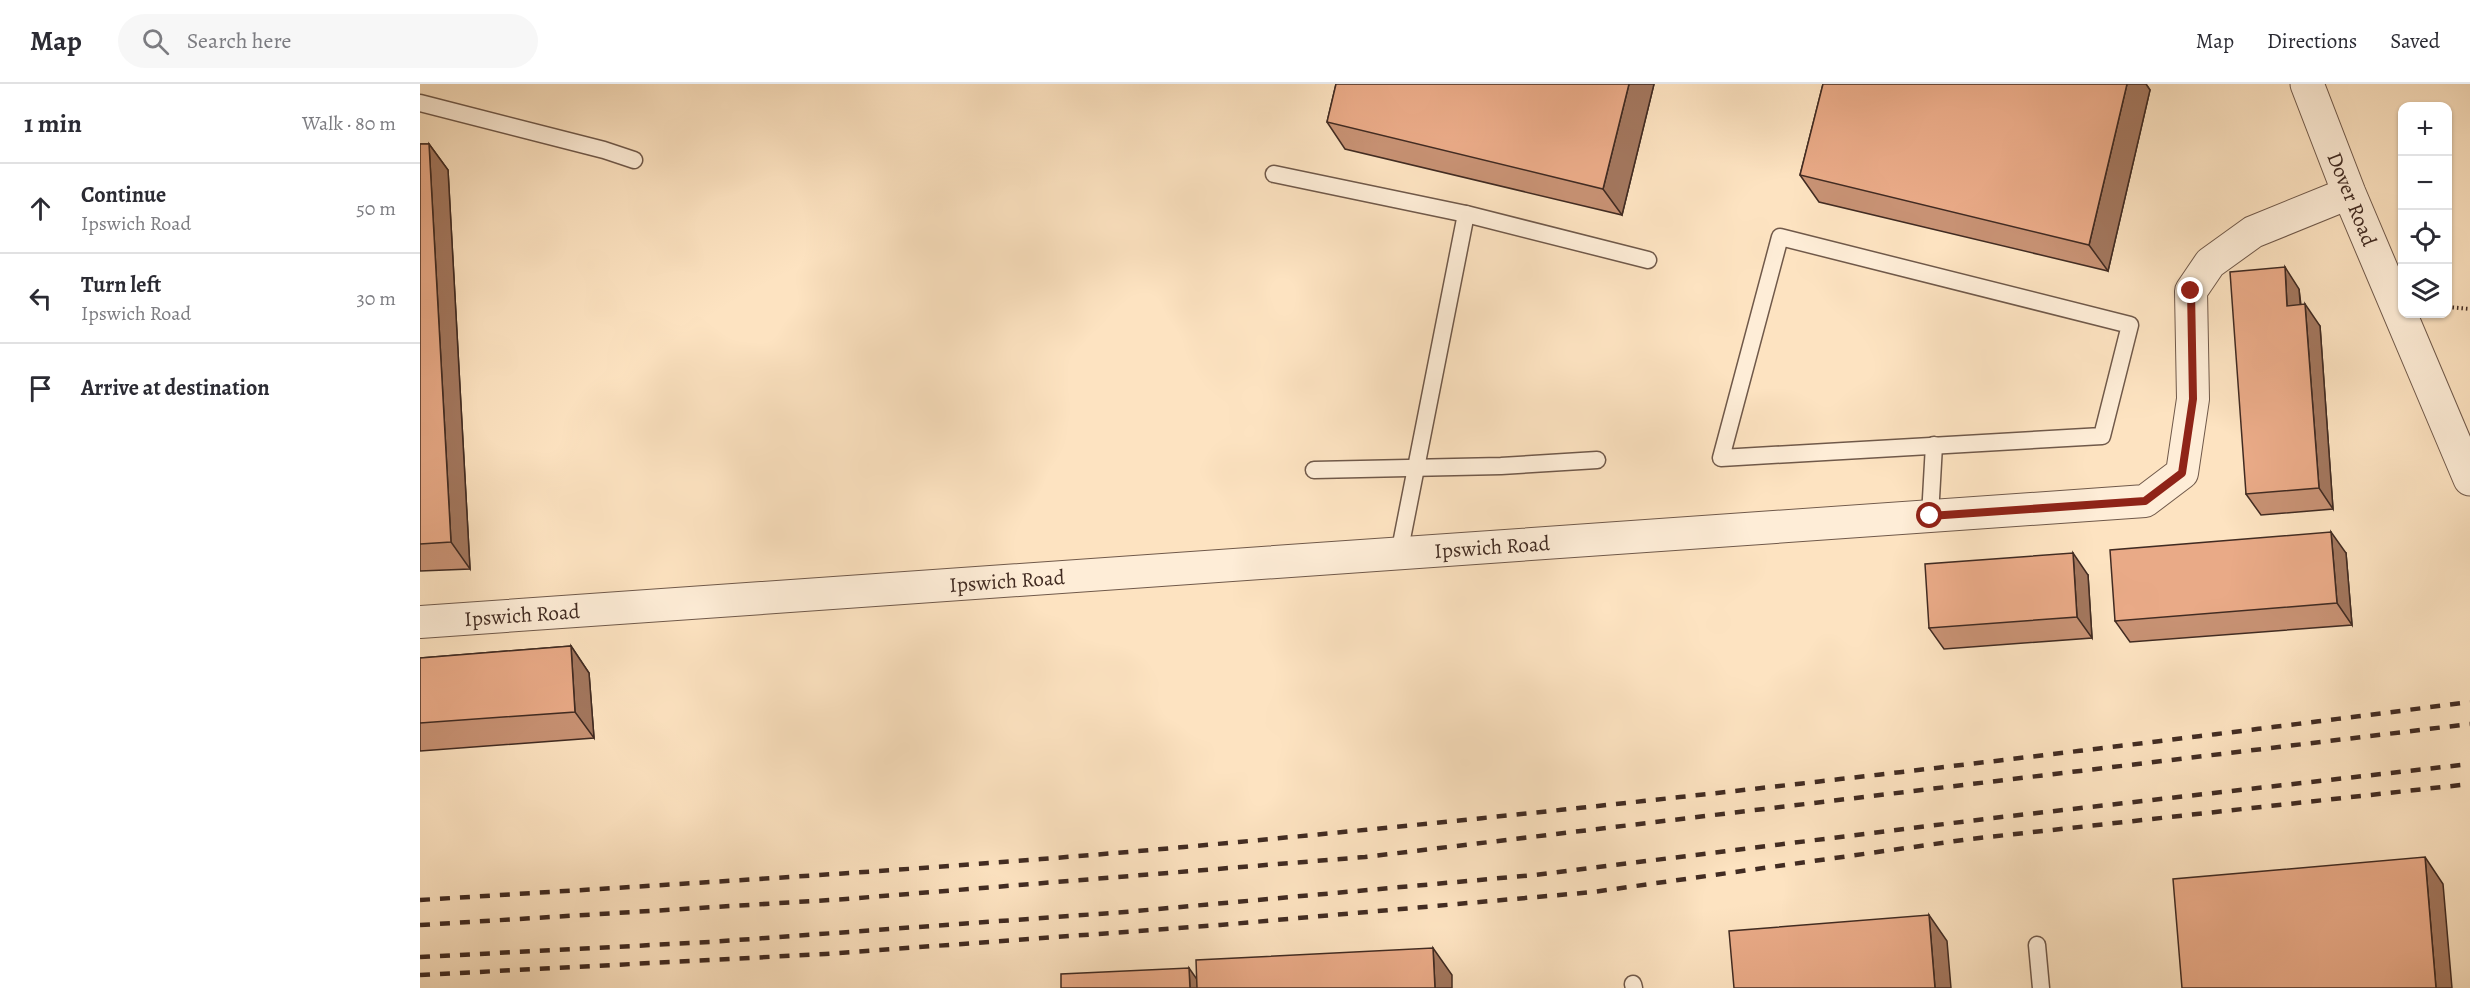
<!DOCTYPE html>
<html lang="en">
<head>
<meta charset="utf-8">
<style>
	:root { --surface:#fff; --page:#f7f7f7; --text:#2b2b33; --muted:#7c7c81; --line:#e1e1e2 }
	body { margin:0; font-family:Alegreya,serif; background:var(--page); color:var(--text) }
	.controls { position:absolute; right:18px; top:18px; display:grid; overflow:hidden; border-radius:12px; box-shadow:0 2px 4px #0004 }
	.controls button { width:54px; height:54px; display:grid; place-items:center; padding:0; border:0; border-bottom:2px solid var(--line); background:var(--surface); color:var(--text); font:30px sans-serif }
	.stop { position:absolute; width:18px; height:18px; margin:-14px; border:4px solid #8f2418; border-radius:50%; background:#fff }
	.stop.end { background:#8f2418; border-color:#fff; box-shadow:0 2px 6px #0008 }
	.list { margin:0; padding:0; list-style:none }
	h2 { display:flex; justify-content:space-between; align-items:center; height:78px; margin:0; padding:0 24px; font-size:26px }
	h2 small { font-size:20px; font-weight:400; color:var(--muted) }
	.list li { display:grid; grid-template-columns:39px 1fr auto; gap:18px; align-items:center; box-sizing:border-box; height:90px; padding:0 24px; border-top:2px solid var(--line) }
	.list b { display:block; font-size:22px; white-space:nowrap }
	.list p { margin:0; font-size:20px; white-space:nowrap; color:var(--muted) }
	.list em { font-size:20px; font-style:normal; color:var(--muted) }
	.icon { flex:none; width:33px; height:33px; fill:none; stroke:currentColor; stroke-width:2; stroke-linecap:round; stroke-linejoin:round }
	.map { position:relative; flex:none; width:2050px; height:904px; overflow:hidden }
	header { display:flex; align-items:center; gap:36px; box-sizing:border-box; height:84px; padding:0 30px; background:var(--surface); border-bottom:2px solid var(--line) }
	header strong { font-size:28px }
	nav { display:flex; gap:33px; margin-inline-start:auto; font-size:21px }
	.search { width:420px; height:54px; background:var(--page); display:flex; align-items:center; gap:15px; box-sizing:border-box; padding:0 21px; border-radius:33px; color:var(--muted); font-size:22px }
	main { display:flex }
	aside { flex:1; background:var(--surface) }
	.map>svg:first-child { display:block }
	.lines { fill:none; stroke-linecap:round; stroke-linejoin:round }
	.service-casing { stroke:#70594a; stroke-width:19 }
	.minor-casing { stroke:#70594a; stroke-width:34 }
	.tertiary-casing { stroke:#70594a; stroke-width:35 }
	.path { stroke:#412b22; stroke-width:4; stroke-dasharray:1.5 3; stroke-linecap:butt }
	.service { stroke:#feedd7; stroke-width:16 }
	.minor { stroke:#feedd7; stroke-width:32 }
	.tertiary { stroke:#feedd7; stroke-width:33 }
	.rail { stroke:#412b22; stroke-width:4.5; stroke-dasharray:10 10; stroke-linecap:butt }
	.wall { fill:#c89274; stroke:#412b22; stroke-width:1.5 }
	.shaded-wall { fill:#a3775e; stroke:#412b22; stroke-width:1.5 }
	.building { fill:#e9aa87; stroke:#412b22; stroke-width:1.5 }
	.route { stroke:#8f2418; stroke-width:8 }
	.labels { text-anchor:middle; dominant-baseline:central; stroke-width:5; stroke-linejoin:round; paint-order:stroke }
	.street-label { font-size:21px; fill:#412b22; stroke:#feedd7 }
</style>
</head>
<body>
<header>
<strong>Map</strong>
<div class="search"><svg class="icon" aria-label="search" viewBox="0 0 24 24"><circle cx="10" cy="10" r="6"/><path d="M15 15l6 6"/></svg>Search here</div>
<nav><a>Map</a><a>Directions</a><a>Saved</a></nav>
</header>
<main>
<aside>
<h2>1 min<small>Walk · 80 m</small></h2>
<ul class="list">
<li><svg class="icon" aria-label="ahead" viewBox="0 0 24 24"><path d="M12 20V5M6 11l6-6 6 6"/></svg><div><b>Continue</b><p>Ipswich Road</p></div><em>50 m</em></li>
<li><svg class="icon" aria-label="left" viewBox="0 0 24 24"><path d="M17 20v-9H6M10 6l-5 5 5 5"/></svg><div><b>Turn left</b><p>Ipswich Road</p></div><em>30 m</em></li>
<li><svg class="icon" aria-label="arrive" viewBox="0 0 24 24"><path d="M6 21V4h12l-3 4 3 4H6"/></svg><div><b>Arrive at destination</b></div></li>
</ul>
</aside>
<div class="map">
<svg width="2050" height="904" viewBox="0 0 2050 904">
	<rect width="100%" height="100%" fill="#fde3c1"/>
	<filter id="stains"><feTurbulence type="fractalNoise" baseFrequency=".00333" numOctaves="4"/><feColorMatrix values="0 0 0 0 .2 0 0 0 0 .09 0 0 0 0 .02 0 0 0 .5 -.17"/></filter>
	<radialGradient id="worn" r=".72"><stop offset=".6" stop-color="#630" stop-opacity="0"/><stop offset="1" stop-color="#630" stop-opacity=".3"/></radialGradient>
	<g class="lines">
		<defs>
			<g id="service">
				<polyline points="0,19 184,66 214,76"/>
				<polyline points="854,90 1046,130 1228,176"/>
				<polygon points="1360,153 1710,241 1682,352 1301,374"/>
				<polyline points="894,386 1081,382 1177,376"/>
				<polyline points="1510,432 1514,361"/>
				<polyline points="979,470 1046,130"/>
				<polyline points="1617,861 1621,904"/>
				<polyline points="1213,900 1214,904"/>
			</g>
			<polyline id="minor" points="0,538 1725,417 1762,389 1773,315 1771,207 1790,179 1833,148 1929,109"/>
			<polyline id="tertiary" points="1887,0 1929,109 2050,395"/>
		</defs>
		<use href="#service" class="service-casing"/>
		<use href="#minor" class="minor-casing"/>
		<use href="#tertiary" class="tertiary-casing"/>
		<polyline class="path" points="2028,223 2050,225"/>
		<use href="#service" class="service"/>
		<use href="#minor" class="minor"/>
		<use href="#tertiary" class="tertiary"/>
		<g class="rail">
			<path d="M0 816C255 800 510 786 764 763 1194 724 1622 673 2050 618"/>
			<polyline points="0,841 426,815 945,773 2050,640"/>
			<polyline points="0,873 290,858 705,828 1114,791 1573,734 2050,680"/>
			<polyline points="0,891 405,870 800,841 1173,808 1550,755 2050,700"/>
		</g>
	</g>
	<g class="wall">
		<polygon points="916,0 1234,0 1202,131 925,65 907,38"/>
		<polygon points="1403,0 1726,0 1730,6 1688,187 1399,118 1380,91"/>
		<polygon points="0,60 9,60 28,86 50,485 0,487"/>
		<polygon points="1879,205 1881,221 1900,242 1913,425 1841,431 1826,410"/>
		<polygon points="1926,469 1932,541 1710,558 1695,537"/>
		<polygon points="1668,491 1672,554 1524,565 1509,544"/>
		<polygon points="151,562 169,589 174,654 0,667 0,574"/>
	</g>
	<g class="shaded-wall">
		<polygon points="1209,0 1234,0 1202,131 1183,105"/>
		<polygon points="1707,0 1726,0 1730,6 1688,187 1669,161"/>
		<polygon points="9,60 28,86 50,485 31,458"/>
		<polygon points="1865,183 1879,205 1882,243 1867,222"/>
		<polygon points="1885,220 1900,242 1913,425 1899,404"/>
		<polygon points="1911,448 1926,469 1932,541 1917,519"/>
		<polygon points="1653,469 1668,491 1672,554 1657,533"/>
		<polygon points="151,562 169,589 174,654 155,628"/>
		<polygon points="2005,773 2023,800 2032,904 2016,904"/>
		<polygon points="1509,831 1527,857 1531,904 1515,904"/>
		<polygon points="1013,864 1032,891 1032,904 1015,904"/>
		<polygon points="769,884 783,904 770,904"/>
	</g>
	<g class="building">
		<polygon points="916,0 1209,0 1183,105 907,38"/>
		<polygon points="1403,0 1707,0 1669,161 1380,91"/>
		<polygon points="0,60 9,60 31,458 0,460"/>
		<polygon points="1865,183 1867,222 1885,220 1899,404 1826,410 1810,188"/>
		<polygon points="1911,448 1917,519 1695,537 1690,466"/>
		<polygon points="1653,469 1657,533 1509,544 1505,480"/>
		<polygon points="151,562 155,628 0,639 0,574"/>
		<polygon points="2005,773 2016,904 1762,904 1753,795"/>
		<polygon points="1509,831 1515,904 1314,904 1309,847"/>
		<polygon points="1013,864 1015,904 777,904 776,876"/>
		<polygon points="769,884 770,904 641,904 641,890"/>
	</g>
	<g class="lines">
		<polyline class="route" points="1510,432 1725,417 1762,389 1773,315 1771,207"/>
	</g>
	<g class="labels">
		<g class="street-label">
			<text transform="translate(1932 115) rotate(68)">Dover Road</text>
			<text transform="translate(1072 463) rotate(-4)">Ipswich Road</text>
			<text transform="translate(587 497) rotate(-4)">Ipswich Road</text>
			<text transform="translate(102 531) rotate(-4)">Ipswich Road</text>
		</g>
	</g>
	<rect width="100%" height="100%" filter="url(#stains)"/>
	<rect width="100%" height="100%" fill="url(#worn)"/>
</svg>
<div class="controls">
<button>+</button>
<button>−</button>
<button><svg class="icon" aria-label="locate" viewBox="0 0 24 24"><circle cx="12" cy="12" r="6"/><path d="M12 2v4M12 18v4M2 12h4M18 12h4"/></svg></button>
<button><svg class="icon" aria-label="layers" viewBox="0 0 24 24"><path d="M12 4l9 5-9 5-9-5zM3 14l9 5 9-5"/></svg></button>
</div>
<div class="stop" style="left:1510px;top:432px"></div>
<div class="stop end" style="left:1771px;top:207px"></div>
</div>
</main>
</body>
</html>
